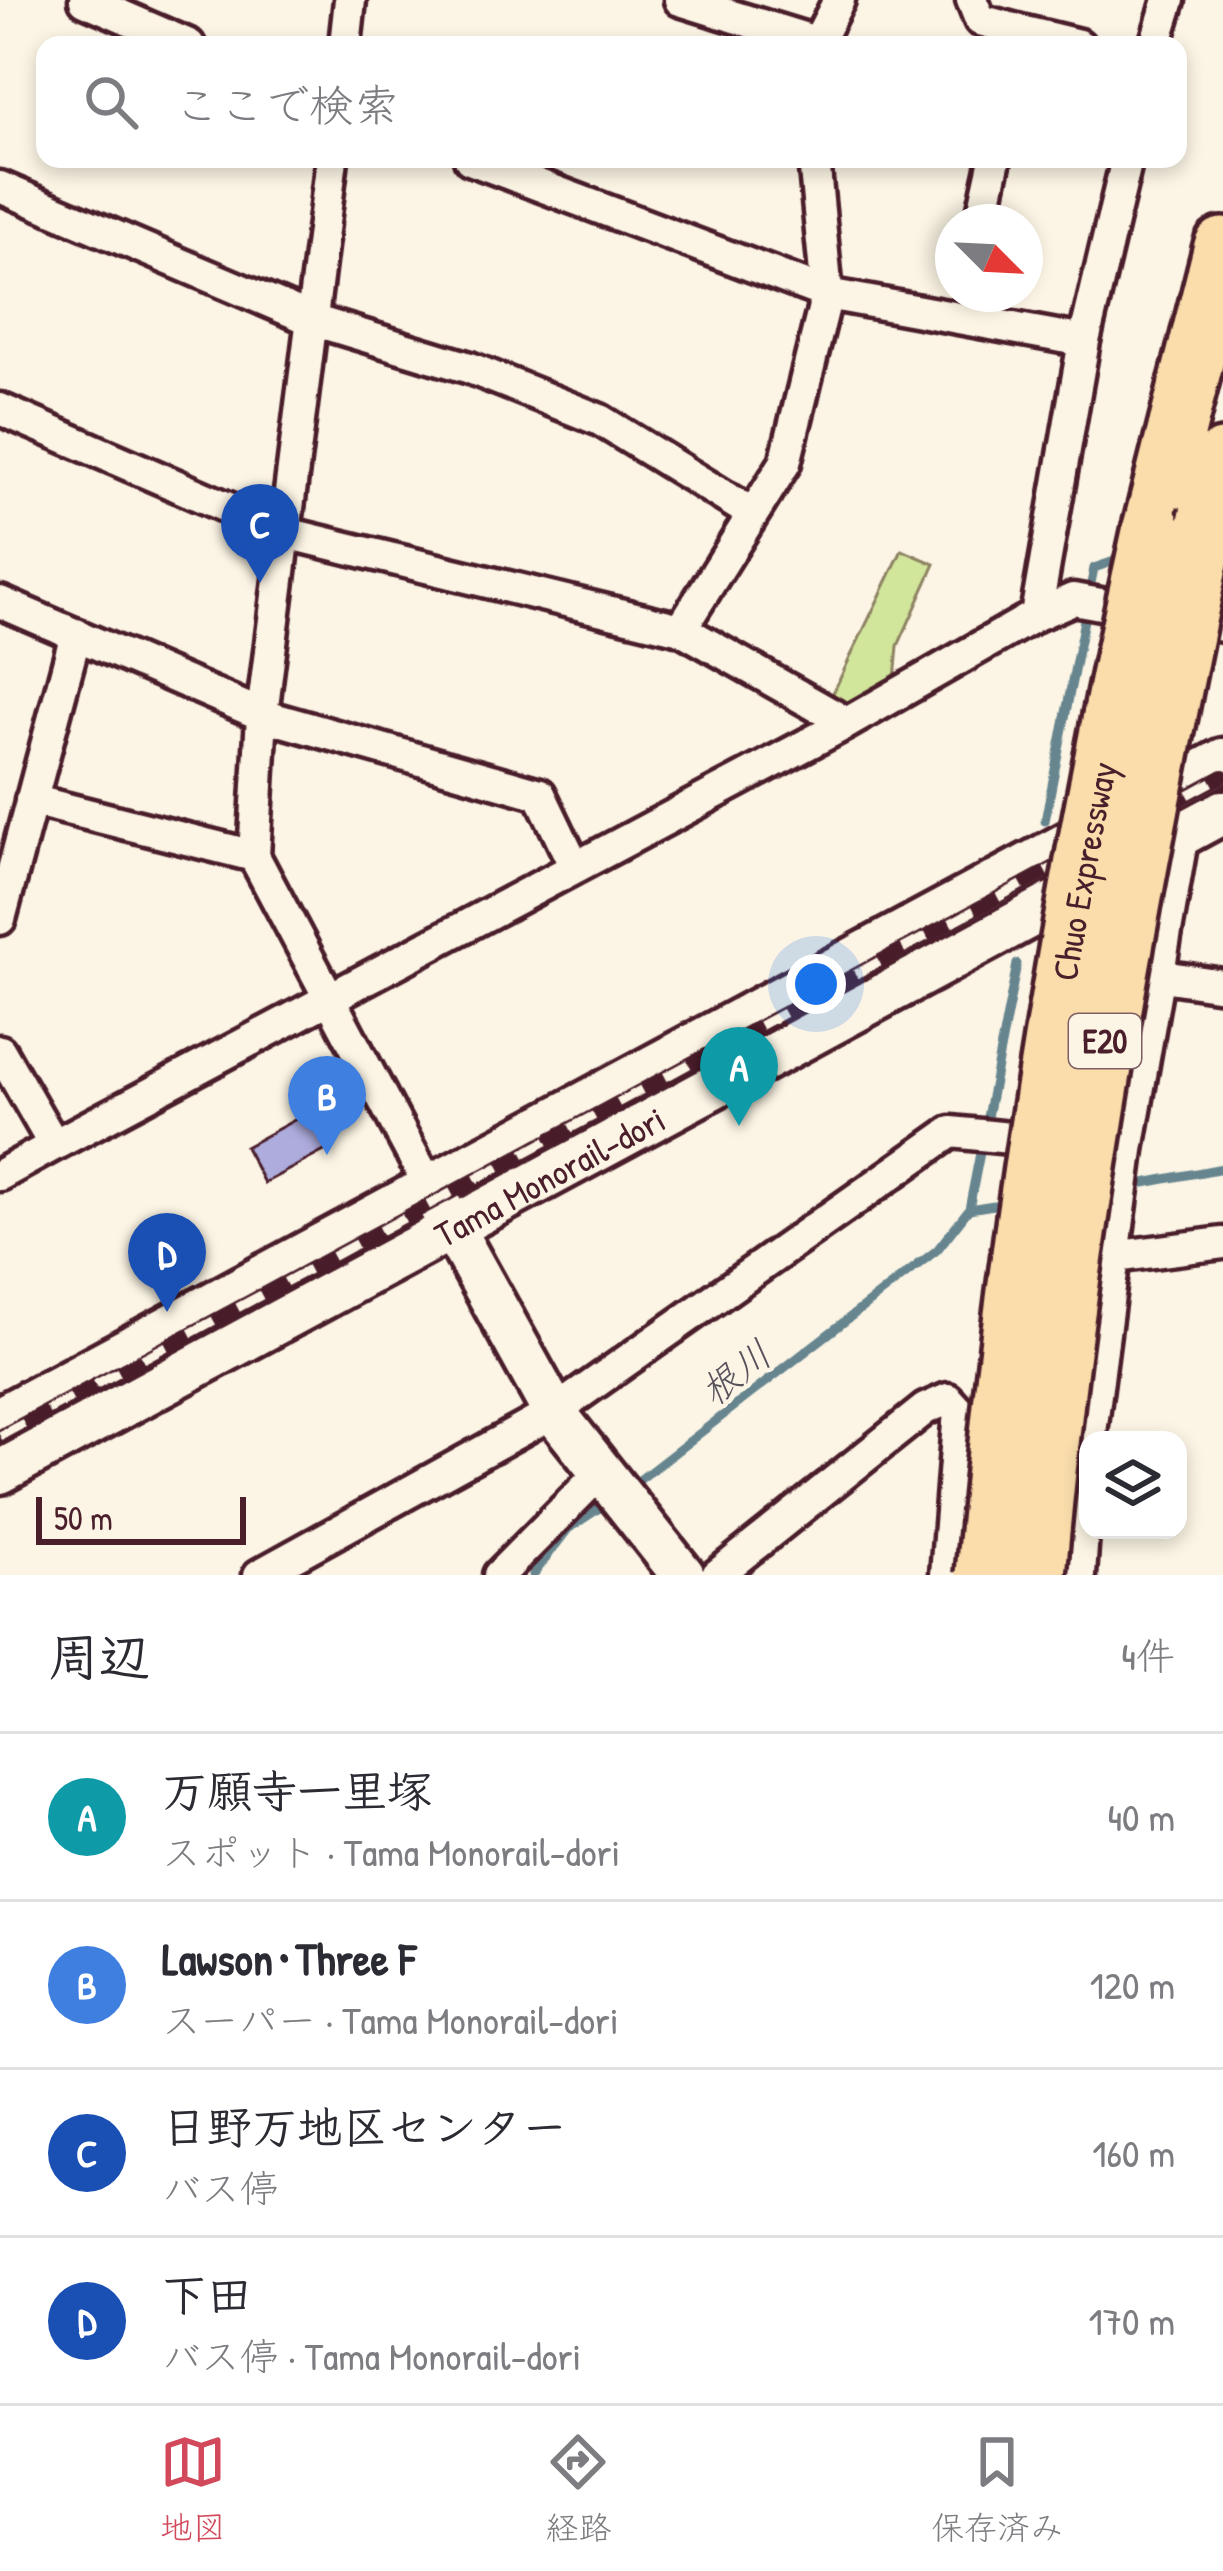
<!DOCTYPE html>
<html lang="ja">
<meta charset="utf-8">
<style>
:root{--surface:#fff;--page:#f7f7f7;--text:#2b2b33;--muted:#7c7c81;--line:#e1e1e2;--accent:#d1495b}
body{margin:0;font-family:"Patrick Hand","Klee One",sans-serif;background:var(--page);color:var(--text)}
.controls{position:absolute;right:36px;bottom:36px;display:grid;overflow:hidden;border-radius:24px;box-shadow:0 6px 18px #0003}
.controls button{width:108px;height:108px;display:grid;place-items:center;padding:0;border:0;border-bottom:3px solid var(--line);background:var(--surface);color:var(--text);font:60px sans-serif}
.compass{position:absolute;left:935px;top:204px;width:108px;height:108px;border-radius:50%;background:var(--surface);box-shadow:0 6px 18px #0003;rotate:114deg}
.scale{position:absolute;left:36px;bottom:30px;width:210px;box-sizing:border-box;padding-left:12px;border:6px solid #4a1f2b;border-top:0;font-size:33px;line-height:42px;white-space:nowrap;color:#4a1f2b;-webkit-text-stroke:9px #fcf5e5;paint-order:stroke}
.you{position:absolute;left:816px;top:984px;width:42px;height:42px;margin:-30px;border:9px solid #fff;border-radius:50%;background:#1a73e8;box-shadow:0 0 0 18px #1a73e833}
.badge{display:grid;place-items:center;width:78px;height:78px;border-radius:50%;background:var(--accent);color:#fff;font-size:39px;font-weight:700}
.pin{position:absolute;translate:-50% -99px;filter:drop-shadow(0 3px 6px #0008)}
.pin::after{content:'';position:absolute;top:63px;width:42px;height:36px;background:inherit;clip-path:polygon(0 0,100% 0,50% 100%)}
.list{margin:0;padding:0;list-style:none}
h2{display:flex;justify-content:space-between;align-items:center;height:156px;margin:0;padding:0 48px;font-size:51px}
h2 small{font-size:39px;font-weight:400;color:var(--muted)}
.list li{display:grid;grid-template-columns:78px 1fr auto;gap:36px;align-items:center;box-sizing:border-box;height:168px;padding:0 48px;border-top:3px solid var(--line)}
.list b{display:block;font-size:45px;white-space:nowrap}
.list p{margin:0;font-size:39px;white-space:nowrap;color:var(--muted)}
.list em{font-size:39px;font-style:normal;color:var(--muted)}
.icon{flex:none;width:66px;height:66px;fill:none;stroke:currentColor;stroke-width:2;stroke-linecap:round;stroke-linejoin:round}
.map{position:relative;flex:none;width:1223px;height:1575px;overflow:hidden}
.search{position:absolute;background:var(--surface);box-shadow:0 6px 18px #0003;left:36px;right:36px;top:36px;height:132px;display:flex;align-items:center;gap:30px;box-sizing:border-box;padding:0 42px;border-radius:24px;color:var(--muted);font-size:45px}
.sheet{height:828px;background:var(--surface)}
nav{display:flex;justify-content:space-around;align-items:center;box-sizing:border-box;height:168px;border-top:3px solid var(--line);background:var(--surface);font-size:33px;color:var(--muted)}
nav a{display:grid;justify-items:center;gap:6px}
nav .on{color:var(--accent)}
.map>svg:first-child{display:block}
</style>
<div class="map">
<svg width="1223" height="1575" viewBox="0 0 1223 1575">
<rect width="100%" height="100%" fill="#fcf5e5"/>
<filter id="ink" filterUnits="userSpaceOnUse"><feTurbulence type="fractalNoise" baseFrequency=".00833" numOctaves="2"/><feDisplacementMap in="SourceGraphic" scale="24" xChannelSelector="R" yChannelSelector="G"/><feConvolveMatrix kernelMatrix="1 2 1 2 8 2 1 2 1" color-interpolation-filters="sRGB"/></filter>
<g filter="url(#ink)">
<path fill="#d1e69b" stroke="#8e8263" stroke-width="3" d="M 902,550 L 935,564 L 898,646 L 895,680 L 851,704 L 832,695 Z"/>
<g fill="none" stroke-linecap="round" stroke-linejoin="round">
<path stroke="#66858f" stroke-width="9" d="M 1045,821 L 1094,568 L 1126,557
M 1144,1183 L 1223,1168
M 969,1209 L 994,1205
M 629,1488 L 937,1250 L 969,1209 L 1017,964
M 533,1575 L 568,1529 L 610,1501"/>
</g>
<path fill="#adacdd" stroke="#4a1f2b" stroke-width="3" d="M 309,1112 L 330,1148 L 264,1183 L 245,1147 Z"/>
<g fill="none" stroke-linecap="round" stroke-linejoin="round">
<defs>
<path id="minor" d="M 85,0 L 189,45
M 680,0 L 816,42
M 972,0 L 980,20 L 1025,32
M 345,45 L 350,0
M 816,45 L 839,0
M 1022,45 L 1025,32 L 1079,45
M 1155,45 L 1169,0
M 332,159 L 262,715 L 254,856 L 428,1184
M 470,159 L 827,294 L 1084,341
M 0,187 L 312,320 L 470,368 L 600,420 L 753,514
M 981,222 L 995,159
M 0,409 L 286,533 L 681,629 L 847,723
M 0,602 L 262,715 L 540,794 L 574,865
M 1036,615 L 1084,341 L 1127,159
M 681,629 L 785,463 L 827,294 L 814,159
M 31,800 L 254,856
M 0,919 L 76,634
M 1162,976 L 1223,985
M 0,1051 L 54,1145 L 847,723 L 1036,615 L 1073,599 L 1223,626
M 0,1175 L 54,1145
M 1114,1257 L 1223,1243
M 1090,1440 L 1128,1150 L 1183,834
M 259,1575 L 554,1412 L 951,1132 L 1128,1150
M 499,1575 L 599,1474
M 717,1575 L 925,1409 L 948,1399 L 959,1411 L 946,1575
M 1080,1575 L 1088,1463"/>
<g id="secondary">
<path d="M 440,1206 L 554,1412 L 683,1575"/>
<path d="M 0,1418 L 1223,760"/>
<path id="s1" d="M 0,1472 L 1223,812"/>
</g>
<path id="motorway" d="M 1209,513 L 1223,459
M 1152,528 L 1223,247"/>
</defs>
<use href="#minor" stroke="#4a1f2b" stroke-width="39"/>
<use href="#secondary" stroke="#4a1f2b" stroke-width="51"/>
<use href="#motorway" stroke="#4a1f2b" stroke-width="66"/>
<use href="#minor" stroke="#fcf5e5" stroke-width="30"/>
<use href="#secondary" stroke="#fcf5e5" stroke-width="42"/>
<use href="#motorway" stroke="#faddab" stroke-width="57"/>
<defs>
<path id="rail" d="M 0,1436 L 1223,776"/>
</defs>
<use href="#rail" stroke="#4a1f2b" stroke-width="14"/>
<use href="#rail" stroke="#fcf5e5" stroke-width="9" stroke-dasharray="27" stroke-linecap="butt"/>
<defs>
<g id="motorway-bridge">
<path id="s2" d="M 985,1575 C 1016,1222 1075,874 1152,528"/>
<path d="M 1037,1575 C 1068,1216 1136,865 1209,513"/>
</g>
</defs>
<use href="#motorway-bridge" stroke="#4a1f2b" stroke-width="66" stroke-linecap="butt"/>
<use href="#motorway-bridge" stroke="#faddab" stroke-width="57"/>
</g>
</g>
<g text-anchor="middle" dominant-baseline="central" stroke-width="9" stroke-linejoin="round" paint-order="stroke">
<rect fill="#fcf5e5" stroke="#7f5f63" stroke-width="3" x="1069" y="1014" width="72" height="54" rx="9"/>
<g font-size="33" font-weight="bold" fill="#4a1f2b">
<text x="1105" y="1041">E20</text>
</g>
<g font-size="36" fill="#4a1f2b" stroke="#fcf5e5">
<text stroke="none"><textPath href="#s2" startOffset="711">Chuo Expressway</textPath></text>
<text stroke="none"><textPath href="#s1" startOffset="624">Tama Monorail-dori</textPath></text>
</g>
<g font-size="39" font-style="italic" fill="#58525d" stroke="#fcf5e5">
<text transform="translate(735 1372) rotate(-38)">根川</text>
</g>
</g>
</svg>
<div class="controls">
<button><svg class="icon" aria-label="layers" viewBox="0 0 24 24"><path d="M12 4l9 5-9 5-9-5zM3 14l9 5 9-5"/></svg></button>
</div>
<svg class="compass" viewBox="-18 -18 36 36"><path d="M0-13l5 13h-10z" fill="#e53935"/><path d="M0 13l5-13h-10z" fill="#7c7c81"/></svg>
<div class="scale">50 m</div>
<div class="you"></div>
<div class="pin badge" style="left:739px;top:1126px;background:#0f9aa8">A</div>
<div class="pin badge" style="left:327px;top:1155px;background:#3f7fe0">B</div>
<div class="pin badge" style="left:260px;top:583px;background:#1a4fb4">C</div>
<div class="pin badge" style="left:167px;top:1312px;background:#1a4fb4">D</div>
<div class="search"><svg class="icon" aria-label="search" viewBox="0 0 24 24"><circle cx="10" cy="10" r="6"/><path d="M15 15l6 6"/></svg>ここで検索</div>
</div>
<section class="sheet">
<h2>周辺<small>4件</small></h2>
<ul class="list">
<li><span class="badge" style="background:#0f9aa8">A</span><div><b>万願寺一里塚</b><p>スポット · Tama Monorail-dori</p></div><em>40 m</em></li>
<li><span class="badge" style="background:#3f7fe0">B</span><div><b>Lawson･Three F</b><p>スーパー · Tama Monorail-dori</p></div><em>120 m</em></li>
<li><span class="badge" style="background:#1a4fb4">C</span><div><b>日野万地区センター</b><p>バス停</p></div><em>160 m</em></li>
<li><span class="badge" style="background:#1a4fb4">D</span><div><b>下田</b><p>バス停 · Tama Monorail-dori</p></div><em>170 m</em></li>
</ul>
</section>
<nav>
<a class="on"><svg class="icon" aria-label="map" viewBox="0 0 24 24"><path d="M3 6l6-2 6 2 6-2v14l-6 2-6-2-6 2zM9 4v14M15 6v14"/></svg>地図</a>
<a><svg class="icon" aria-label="directions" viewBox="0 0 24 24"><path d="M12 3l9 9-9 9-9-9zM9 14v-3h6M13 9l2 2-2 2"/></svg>経路</a>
<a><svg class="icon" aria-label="saved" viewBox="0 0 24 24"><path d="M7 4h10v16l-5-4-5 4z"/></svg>保存済み</a>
</nav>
